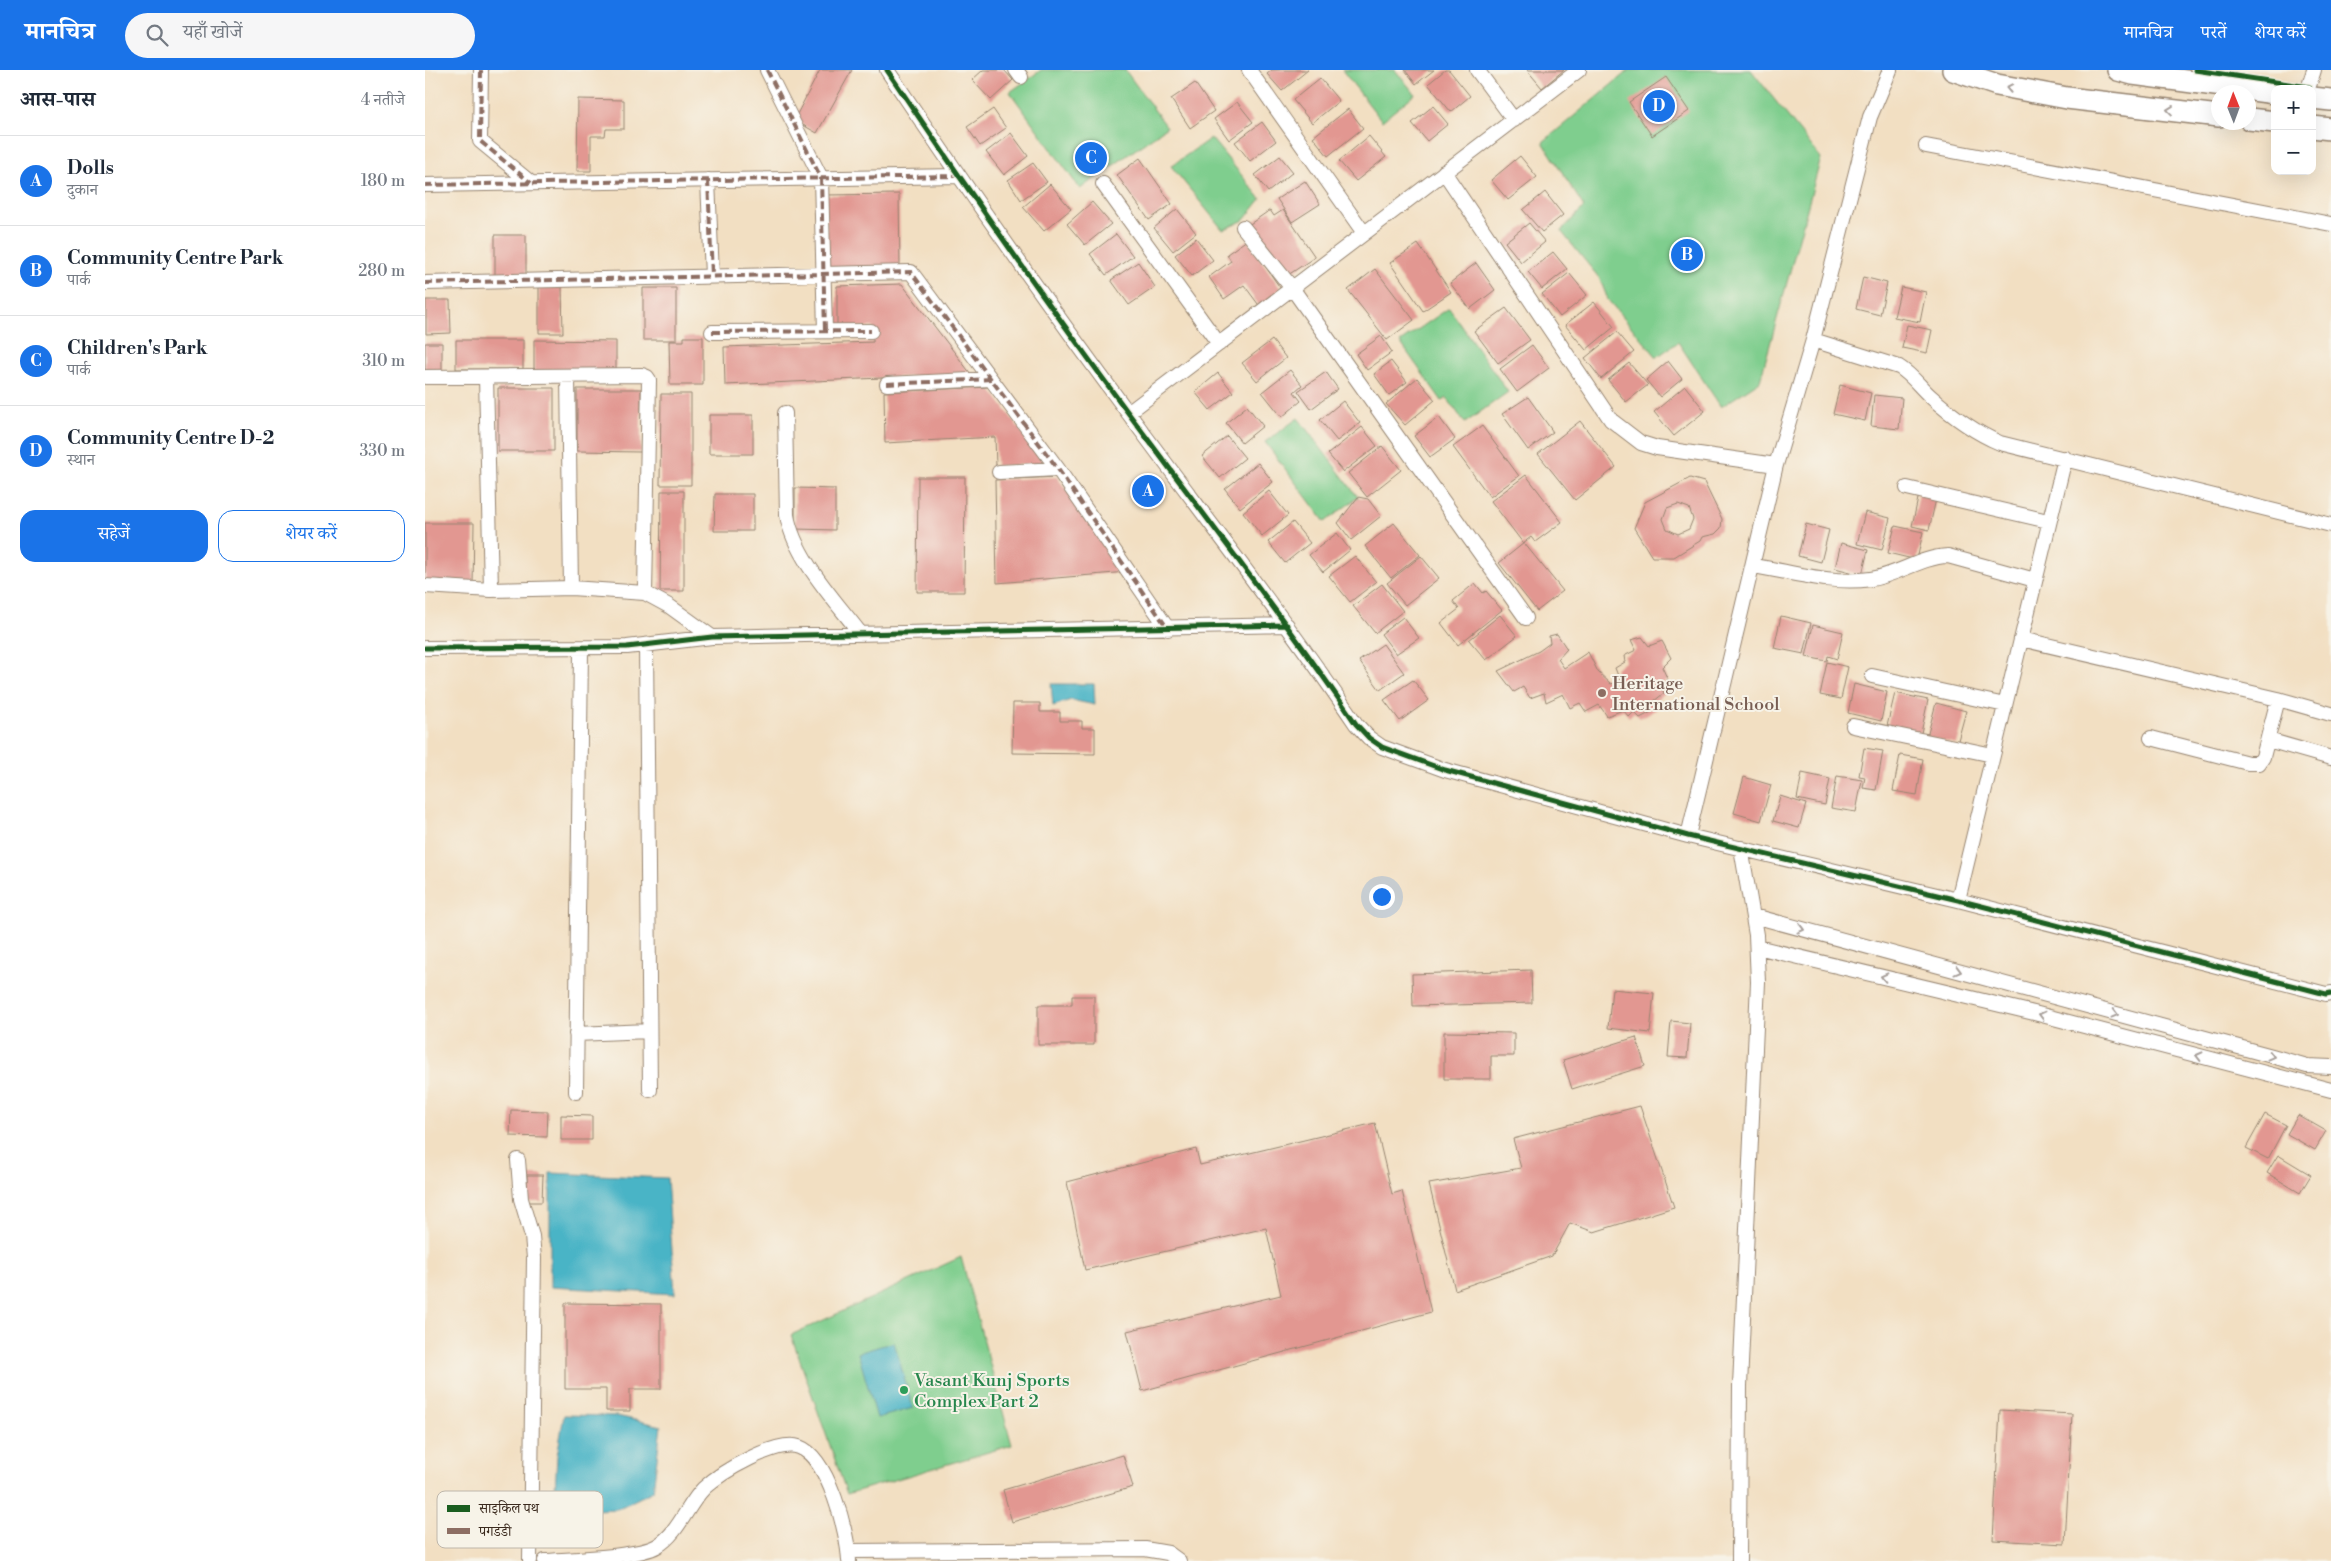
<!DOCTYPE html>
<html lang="hi">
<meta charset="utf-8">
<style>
:root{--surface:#fff;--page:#f6f6f7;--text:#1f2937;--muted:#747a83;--line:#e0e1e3;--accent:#1a73e8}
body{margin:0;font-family:"Libre Bodoni","Noto Serif Devanagari",serif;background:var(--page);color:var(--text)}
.controls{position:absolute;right:15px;top:15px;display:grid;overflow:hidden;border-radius:10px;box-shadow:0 5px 20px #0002}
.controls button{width:45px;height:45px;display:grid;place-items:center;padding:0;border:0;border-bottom:1px solid var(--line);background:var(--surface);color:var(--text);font:25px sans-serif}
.compass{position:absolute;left:1786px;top:15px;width:45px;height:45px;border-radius:50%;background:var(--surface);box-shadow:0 5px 20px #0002;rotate:359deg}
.you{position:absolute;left:956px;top:826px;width:18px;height:18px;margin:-12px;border:4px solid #fff;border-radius:50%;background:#1a73e8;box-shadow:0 0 0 8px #1a73e833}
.badge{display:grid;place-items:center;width:32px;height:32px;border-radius:50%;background:var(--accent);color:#fff;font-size:16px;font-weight:700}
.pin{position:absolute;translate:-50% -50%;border:2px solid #fff;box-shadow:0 1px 5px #0006}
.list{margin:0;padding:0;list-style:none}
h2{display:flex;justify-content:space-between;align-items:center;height:65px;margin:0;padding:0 20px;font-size:21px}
h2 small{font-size:16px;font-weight:400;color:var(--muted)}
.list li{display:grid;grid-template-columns:32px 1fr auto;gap:15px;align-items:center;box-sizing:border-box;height:90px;padding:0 20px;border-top:1px solid var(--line)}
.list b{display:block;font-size:19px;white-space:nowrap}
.list p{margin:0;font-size:16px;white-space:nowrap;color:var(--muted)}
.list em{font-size:16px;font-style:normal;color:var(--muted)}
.actions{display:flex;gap:10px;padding:15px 20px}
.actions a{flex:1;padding:11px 0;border:1px solid var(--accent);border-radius:15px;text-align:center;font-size:18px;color:var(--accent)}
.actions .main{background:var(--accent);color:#fff}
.icon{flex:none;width:28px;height:28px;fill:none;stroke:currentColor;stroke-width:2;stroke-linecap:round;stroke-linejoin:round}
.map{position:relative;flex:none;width:1906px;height:1491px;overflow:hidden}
header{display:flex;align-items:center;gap:30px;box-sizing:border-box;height:70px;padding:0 25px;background:var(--accent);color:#fff}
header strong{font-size:24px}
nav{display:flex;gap:28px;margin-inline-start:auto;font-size:18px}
.search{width:350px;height:45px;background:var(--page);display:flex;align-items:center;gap:12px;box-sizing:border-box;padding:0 18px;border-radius:28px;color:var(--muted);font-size:19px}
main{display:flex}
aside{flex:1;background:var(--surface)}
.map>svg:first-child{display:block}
</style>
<header>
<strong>मानचित्र</strong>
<div class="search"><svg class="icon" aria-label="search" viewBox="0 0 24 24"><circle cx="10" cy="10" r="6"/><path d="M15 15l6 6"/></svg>यहाँ खोजें</div>
<nav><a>मानचित्र</a><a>परतें</a><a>शेयर करें</a></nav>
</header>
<main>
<aside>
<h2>आस-पास<small>4 नतीजे</small></h2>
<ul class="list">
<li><span class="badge">A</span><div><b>Dolls</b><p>दुकान</p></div><em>180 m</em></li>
<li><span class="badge">B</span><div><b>Community Centre Park</b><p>पार्क</p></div><em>280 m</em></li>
<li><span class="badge">C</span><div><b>Children's Park</b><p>पार्क</p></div><em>310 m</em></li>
<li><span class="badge">D</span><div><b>Community Centre D-2</b><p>स्थान</p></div><em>330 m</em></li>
</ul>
<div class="actions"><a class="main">सहेजें</a><a>शेयर करें</a></div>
</aside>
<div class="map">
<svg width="1906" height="1491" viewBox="0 0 1906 1491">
<rect width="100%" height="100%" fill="#f7f3e8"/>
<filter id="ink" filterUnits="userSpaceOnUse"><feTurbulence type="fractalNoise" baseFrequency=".02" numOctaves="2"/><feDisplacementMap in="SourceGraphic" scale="10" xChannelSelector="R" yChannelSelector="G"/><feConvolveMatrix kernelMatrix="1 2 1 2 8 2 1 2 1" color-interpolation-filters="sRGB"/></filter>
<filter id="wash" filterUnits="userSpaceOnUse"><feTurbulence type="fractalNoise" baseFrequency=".0096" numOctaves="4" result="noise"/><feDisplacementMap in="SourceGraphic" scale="20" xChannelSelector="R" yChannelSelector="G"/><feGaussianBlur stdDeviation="1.12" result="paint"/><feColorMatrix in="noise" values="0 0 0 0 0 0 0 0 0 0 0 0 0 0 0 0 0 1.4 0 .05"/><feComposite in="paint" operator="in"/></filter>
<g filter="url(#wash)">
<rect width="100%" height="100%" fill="#f2dfc2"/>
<path fill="#7fce8e" stroke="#5d7c56" d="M 616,0 L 700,0 L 742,57 L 655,119 L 585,22 Z
M 917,0 L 970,0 L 990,24 L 957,51 Z
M 1204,0 L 1326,0 L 1396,88 L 1335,311 L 1296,337 L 1253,272 L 1232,287 L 1183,230 L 1175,209 L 1136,161 L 1159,137 L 1118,72 Z
M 786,68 L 836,129 L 819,150 L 798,160 L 746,96 Z
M 1024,238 L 1083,322 L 1040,353 L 1022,328 L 1017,331 L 975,272 Z
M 873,348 L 933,427 L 900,452 L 840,372 Z
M 536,1187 L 587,1375 L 422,1424 L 366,1265 Z"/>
<path fill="#49b4c6" stroke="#426f72" d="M 626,614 L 669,614 L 670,635 L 646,630 L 628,636 Z
M 125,1103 L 242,1108 L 250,1224 L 125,1217 Z
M 469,1272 L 488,1338 L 452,1348 L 433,1283 Z
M 139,1345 L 192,1346 L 236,1356 L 228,1421 L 192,1439 L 145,1441 L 129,1437 L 132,1386 Z"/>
<g id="blocks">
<path fill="#e29791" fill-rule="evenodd" d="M 395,0 L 427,0 L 392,63 L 369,50 Z
M 558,0 L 579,0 L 588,10 L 566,30 L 547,10 Z
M 847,0 L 883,0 L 857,21 L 842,4 Z
M 980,0 L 1009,0 L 991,14 Z
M 1020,0 L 1024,0 L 1045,26 L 1026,42 L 1003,14 Z
M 1102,0 L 1139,0 L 1117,18 Z
M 1241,7 L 1264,41 L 1227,66 L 1204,32 Z
M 895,8 L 914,31 L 887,53 L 868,30 Z
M 770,13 L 789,41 L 765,58 L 746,29 Z
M 153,29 L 199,30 L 199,59 L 181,59 L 180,66 L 166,66 L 166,101 L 152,101 Z
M 812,32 L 828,52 L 804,70 L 789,49 Z
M 1008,36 L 1023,54 L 1002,71 L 987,53 Z
M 568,39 L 581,58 L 555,76 L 542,57 Z
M 923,39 L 938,58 L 903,86 L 888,67 Z
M 837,52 L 851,71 L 825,91 L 810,72 Z
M 586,63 L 603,86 L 579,105 L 561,82 Z
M 944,66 L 961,87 L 931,111 L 914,91 Z
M 855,86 L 868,102 L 843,122 L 830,105 Z
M 1095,86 L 1112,107 L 1083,130 L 1066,110 Z
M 715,88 L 747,134 L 724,150 L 692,105 Z
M 608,93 L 622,112 L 596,130 L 583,110 Z
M 880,111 L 895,134 L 867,152 L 852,129 Z
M 625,114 L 646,139 L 619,161 L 598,137 Z
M 1120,122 L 1138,145 L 1117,162 L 1098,140 Z
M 474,124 L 475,197 L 402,198 L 401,125 Z
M 667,132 L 686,154 L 660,175 L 642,154 Z
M 752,139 L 771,163 L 748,181 L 729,158 Z
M 845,140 L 849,146 L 858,140 L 890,187 L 863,205 L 822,156 Z
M 1104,153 L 1120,172 L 1096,192 L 1080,172 Z
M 691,164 L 708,186 L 681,205 L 665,184 Z
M 70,165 L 101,165 L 101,208 L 70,208 Z
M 771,168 L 788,190 L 767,206 L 750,185 Z
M 822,170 L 858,222 L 836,238 L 819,215 L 799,229 L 784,207 L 806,191 L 802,184 Z
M 993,174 L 1026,222 L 998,241 L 965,193 Z
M 1128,182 L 1142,199 L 1117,219 L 1103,202 Z
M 713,192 L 730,217 L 704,235 L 686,210 Z
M 1051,193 L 1070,220 L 1045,239 L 1025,213 Z
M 950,199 L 989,250 L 962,270 L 923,220 Z
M 1144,203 L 1162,225 L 1135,247 L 1117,224 Z
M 1438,207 L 1462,213 L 1455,245 L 1431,239 Z
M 477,214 L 546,304 L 300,315 L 299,277 L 448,272 L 448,257 L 412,257 L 412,216 Z
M 114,217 L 137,217 L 138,263 L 114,263 Z
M 1476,217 L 1501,222 L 1495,252 L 1469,247 Z
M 218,218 L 251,218 L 251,270 L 218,270 Z
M 1,230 L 25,230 L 26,263 L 1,264 Z
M 1169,232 L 1189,257 L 1161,280 L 1140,255 Z
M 1081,238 L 1105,270 L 1073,293 L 1049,261 Z
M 1482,255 L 1507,260 L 1502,283 L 1477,278 Z
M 1192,262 L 1209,282 L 1176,309 L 1160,288 Z
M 956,266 L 967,282 L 942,300 L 931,284 Z
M 259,267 L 278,267 L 278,315 L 245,315 L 244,271 L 259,271 Z
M 31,270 L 98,270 L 98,299 L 31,299 Z
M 109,270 L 191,271 L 191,303 L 109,303 Z
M 847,270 L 861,288 L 832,311 L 817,293 Z
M 0,273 L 17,273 L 17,303 L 0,303 Z
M 1107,275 L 1124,298 L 1092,322 L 1075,299 Z
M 966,291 L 982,312 L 964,325 L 949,304 Z
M 1243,291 L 1257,309 L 1235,327 L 1221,310 Z
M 1204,293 L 1223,315 L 1201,332 L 1183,310 Z
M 865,300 L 877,315 L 869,322 L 876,331 L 857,347 L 837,322 Z
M 901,302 L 913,319 L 886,339 L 873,321 Z
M 793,303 L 808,322 L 785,340 L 770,322 Z
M 992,308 L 1010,330 L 980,355 L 961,334 Z
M 1415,315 L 1446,323 L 1440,351 L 1408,344 Z
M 1260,316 L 1280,341 L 1249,366 L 1229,342 Z
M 564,317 L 620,394 L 571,396 L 570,367 L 460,373 L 459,322 Z
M 73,318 L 129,318 L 129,381 L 73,381 Z
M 152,319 L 216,319 L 216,382 L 152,381 Z
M 236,324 L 266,324 L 266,415 L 235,415 Z
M 1449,325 L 1477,328 L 1474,359 L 1446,356 Z
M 1103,327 L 1128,362 L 1103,380 L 1077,344 Z
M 918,331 L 935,353 L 912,371 L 895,350 Z
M 822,336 L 838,356 L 817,373 L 801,353 Z
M 284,345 L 328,345 L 328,384 L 284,384 Z
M 1014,347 L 1030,369 L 1005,387 L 989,366 Z
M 1155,351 L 1191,397 L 1150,430 L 1113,384 Z
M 1057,356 L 1094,406 L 1065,427 L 1028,377 Z
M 937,357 L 952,376 L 918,402 L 903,384 Z
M 802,366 L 820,388 L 795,408 L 777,386 Z
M 957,376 L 976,400 L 942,427 L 923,403 Z
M 833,393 L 848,412 L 815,438 L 800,419 Z
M 1101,405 L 1137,452 L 1110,472 L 1106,467 L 1098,473 L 1066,431 Z
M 493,407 L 540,407 L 539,522 L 492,522 Z
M 632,407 L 702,502 L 572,513 L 570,410 Z
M 1265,408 L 1279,412 L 1297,449 L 1296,458 L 1290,464 L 1277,467 L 1275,471 L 1249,487 L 1227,487 L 1209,458 L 1220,432 ZM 1253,434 L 1264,438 L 1268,449 L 1264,459 L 1253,464 L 1242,459 L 1238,449 L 1242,438 Z
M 370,418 L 410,419 L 410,460 L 370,459 Z
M 236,421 L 259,421 L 259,521 L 235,521 Z
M 844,421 L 863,445 L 837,466 L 818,442 Z
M 290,424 L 328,424 L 328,461 L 289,461 Z
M 1494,424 L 1511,429 L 1504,460 L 1487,456 Z
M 933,427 L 943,429 L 956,446 L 926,470 L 913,453 Z
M 1440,442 L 1465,448 L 1457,480 L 1432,474 Z
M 868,452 L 885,473 L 860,493 L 843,472 Z
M 0,453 L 49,453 L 48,516 L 0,516 Z
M 969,453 L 995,485 L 966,508 L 940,476 Z
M 1381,454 L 1404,460 L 1396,492 L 1373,486 Z
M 1470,456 L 1498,462 L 1492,490 L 1463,483 Z
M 912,463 L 925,480 L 898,502 L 884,485 Z
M 1099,473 L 1138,521 L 1112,541 L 1074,493 Z
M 1416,473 L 1443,480 L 1437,505 L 1410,498 Z
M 930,486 L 951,512 L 925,532 L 904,506 Z
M 996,486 L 1014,508 L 980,535 L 962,513 Z
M 1050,513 L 1058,523 L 1061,521 L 1077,540 L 1033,575 L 1016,553 L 1034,539 L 1028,531 Z
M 957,514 L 978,541 L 950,563 L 928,536 Z
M 1075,545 L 1092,566 L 1061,590 L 1044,570 Z
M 1356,546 L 1386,553 L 1379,584 L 1349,578 Z
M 978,547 L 994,568 L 971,584 L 956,564 Z
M 1388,555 L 1418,562 L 1412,589 L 1403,586 L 1402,591 L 1381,587 Z
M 1132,564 L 1142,579 L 1133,589 L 1139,598 L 1163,582 L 1173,602 L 1186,614 L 1195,611 L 1190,598 L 1200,592 L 1199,586 L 1211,580 L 1206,570 L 1217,567 L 1224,576 L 1237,571 L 1246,588 L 1237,597 L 1243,610 L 1235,615 L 1239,623 L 1228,632 L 1232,639 L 1215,648 L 1209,642 L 1204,647 L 1198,640 L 1182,646 L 1174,635 L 1161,642 L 1155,633 L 1145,638 L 1138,624 L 1121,632 L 1119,623 L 1105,628 L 1098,617 L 1089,622 L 1073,601 L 1114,581 L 1125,573 L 1124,566 Z
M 958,574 L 979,603 L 955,620 L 934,591 Z
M 1402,592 L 1423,597 L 1416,629 L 1395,625 Z
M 988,610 L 1004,630 L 975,651 L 959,630 Z
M 1429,614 L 1462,622 L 1456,651 L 1423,643 Z
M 1470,623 L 1503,630 L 1496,663 L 1462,656 Z
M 588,633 L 615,633 L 615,642 L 635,642 L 635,651 L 657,651 L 657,658 L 670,658 L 670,684 L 587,683 Z
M 1511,633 L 1541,641 L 1532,674 L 1502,667 Z
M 1439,678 L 1458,681 L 1451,720 L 1438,718 L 1440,707 L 1434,706 Z
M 1475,685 L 1498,689 L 1492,725 L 1468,721 Z
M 1377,703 L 1405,709 L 1400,735 L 1372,729 Z
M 1412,706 L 1437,710 L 1431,742 L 1406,738 Z
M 1319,707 L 1346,715 L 1336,751 L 1309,743 Z
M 1355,726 L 1381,734 L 1374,758 L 1348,751 Z
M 1106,900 L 1107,933 L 988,936 L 987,904 Z
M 1187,919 L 1229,923 L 1225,963 L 1183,958 Z
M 647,926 L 669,926 L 669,975 L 613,975 L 613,935 L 647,935 Z
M 1246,951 L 1265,953 L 1262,988 L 1243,987 Z
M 1019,962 L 1089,963 L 1089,986 L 1066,986 L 1066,1009 L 1019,1009 Z
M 1211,967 L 1220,996 L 1147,1019 L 1138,990 Z
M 1215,1036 L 1249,1137 L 1169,1162 L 1145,1153 L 1127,1186 L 1030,1220 L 1004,1114 L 1096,1098 L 1088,1069 Z
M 86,1040 L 123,1041 L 122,1067 L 85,1066 Z
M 1840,1044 L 1861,1055 L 1843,1089 L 1821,1078 Z
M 136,1045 L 167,1046 L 167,1070 L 136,1070 Z
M 1873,1045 L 1901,1061 L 1890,1080 L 1862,1064 Z
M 950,1053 L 967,1124 L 977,1121 L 1006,1242 L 717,1321 L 702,1261 L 856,1225 L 841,1158 L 660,1200 L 642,1112 L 771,1079 L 775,1095 Z
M 1853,1085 L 1886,1105 L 1875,1123 L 1842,1103 Z
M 102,1105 L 118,1105 L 117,1132 L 102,1132 Z
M 140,1233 L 236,1234 L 236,1319 L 205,1319 L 205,1341 L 181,1341 L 181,1319 L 140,1319 Z
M 1575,1340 L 1647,1344 L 1640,1474 L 1568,1470 Z
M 698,1385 L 708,1417 L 587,1452 L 578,1420 Z"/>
</g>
</g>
<g filter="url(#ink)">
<use href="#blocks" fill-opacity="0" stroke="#968470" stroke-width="1"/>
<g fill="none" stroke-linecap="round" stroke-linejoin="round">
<defs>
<path id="minor" d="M 56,0 L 55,71 L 106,113
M 342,0 L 396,108 L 400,261
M 462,0 C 540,116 621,232 704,344 C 780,447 859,548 931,654 L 944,668 L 957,677 L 1020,700 L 1263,766 L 1533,830 L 1901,924 L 1906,923
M 591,0 L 596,7
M 824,0 L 939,163
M 1052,0 L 1089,50
M 1883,19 L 1889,0
M 1501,76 L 1906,154
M 1019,102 L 1186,350 L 1216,373 L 1232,378 L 1351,395
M 283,110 L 287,206
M 678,114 L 794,274
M 0,115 L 533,106
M 818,157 L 867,218 L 1101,548
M 0,213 L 486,202 L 633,399 L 743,559
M 287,262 L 446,261
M 1388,270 L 1474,297 C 1487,305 1494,316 1505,326 C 1526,345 1549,362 1575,373 L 1906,455
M 0,307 L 217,305 L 222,307 L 224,310 L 220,523
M 61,307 L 66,520
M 143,307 L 146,518
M 462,314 L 566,309
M 360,343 L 362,445 C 369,487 409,529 435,563
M 703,343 L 1154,0
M 574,402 L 633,399
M 1482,418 L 1623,451
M 1329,496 C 1367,502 1407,515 1446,509 C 1473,505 1496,487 1523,486 L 1610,510
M 0,516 L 66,520 L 146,518 L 220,523 L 244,536 L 287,567
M 1596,569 L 1853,629 L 1906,644
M 221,575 L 225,1020
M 0,578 L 202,577 L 287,567 L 862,555
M 1447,606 L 1580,635
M 1428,656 L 1568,685
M 1726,668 L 1823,693 L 1834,693 L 1838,687 L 1853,629
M 1843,670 L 1906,688
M 1263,766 L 1351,395 L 1388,270 L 1445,47 L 1465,0
M 1533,830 L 1640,388
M 1329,846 L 1847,986 L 1882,996 L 1906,997
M 1332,877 L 1609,943 L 1906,1020
M 151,964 L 224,961
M 151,1022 L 156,579
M 93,1090 L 96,1129 L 107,1166 L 109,1188 L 105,1491
M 424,1481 L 720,1479 L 743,1483 L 754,1491
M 120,1491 C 145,1489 213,1487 232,1476 C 254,1463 262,1435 279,1418 C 296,1402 352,1369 374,1377 C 403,1387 423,1463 424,1491
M 1314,1491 L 1315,1316 L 1333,912 L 1331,865 L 1316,778"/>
<path id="primary" d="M 1528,0 L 1572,15 L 1642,28 L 1794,46
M 1693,0 L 1708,4 L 1850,23
M 1887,28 L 1906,30
M 1824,49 L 1850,52
M 1887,57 L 1906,59"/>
</defs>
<use href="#minor" stroke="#968470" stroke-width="16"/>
<use href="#primary" stroke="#968470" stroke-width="24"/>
<use href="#minor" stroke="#fff" stroke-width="14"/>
<use href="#primary" stroke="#fff" stroke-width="21"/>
<path stroke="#8d6e63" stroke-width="4" stroke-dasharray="8 4" stroke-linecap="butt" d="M 56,0 L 55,71 L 106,113
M 342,0 L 396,108 L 400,261
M 283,110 L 287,206
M 0,115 L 533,106
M 0,213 L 486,202 L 633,399 L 743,559
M 287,262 L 446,261
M 462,314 L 566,309"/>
<defs>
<path id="cycleway" d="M 462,0 C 540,116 621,232 704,344 C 780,447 859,548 931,654 L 944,668 L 957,677 L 1020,700 L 1263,766 L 1533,830 L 1901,924 L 1906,923
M 1770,0 L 1884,17
M 0,578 L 202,577 L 287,567 L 862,555"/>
</defs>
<use href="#cycleway" stroke="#f7f3e8" stroke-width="8"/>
<use href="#cycleway" stroke="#1b5e20" stroke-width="5"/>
</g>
<defs><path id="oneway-chevron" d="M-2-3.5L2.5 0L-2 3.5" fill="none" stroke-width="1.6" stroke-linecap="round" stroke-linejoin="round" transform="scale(1.25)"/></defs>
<g stroke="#a79f9a">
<use href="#oneway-chevron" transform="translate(1584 18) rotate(-169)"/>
<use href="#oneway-chevron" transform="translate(1745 40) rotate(-173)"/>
<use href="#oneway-chevron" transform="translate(1376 859) rotate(15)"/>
<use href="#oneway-chevron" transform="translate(1533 901) rotate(15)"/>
<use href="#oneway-chevron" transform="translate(1459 907) rotate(-167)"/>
<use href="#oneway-chevron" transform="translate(1690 944) rotate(15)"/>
<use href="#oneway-chevron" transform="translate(1617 945) rotate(-166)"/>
<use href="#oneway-chevron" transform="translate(1774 986) rotate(-166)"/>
<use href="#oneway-chevron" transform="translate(1846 986) rotate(15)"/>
</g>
</g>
<circle fill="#8d6e63" stroke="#f7f3e8" stroke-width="2" cx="1177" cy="623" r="5"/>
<circle fill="#2e9e5b" stroke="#f7f3e8" stroke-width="2" cx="479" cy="1320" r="5"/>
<g text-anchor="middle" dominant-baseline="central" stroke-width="4" stroke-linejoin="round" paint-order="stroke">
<g font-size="18" fill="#785e54" stroke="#f7f3e8" text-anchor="start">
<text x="1187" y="613">Heritage<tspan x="1187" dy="21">International School</tspan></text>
</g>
<g font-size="18" fill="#27864d" stroke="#f7f3e8" text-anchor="start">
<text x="489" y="1310">Vasant Kunj Sports<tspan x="489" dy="21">Complex Part 2</tspan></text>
</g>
</g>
<rect x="12" y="1421" width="166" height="57" rx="8" fill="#f7f3e8" stroke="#bfb7ab" stroke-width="1"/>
<rect x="22" y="1435" width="23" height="7" fill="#1b5e20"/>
<rect x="22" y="1458" width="23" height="6" fill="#8d6e63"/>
<g font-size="14" fill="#3b2a1e">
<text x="54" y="1443">साइकिल पथ</text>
<text x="54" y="1466">पगडंडी</text>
</g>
</svg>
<div class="controls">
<button>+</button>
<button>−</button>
</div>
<svg class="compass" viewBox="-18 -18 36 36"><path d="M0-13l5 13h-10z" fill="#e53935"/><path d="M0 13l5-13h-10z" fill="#747a83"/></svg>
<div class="you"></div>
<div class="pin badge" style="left:723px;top:421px">A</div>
<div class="pin badge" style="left:1262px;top:185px">B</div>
<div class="pin badge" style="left:666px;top:88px">C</div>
<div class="pin badge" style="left:1234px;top:36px">D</div>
</div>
</main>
